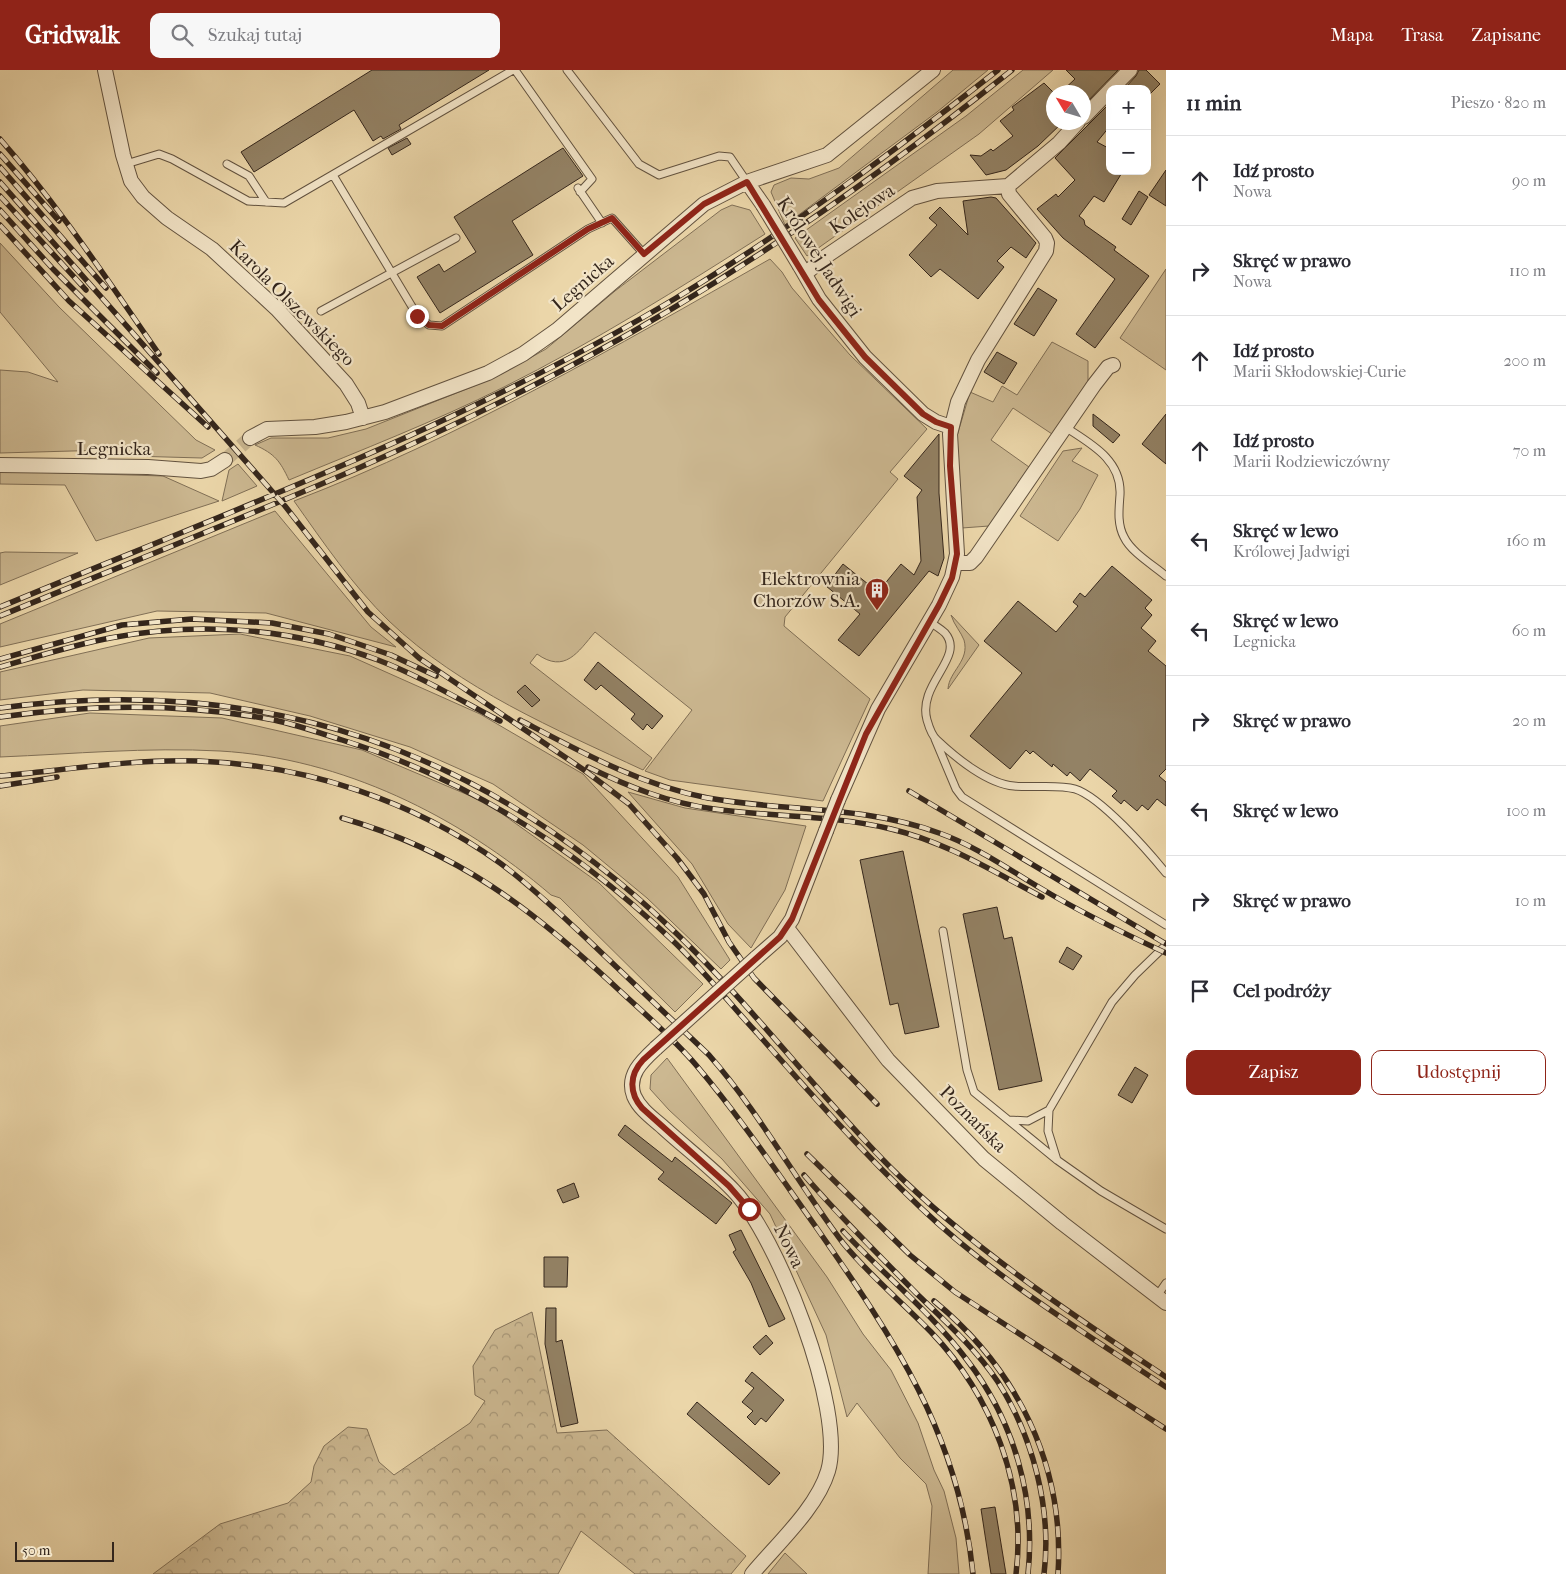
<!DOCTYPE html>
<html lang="pl">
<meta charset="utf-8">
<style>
:root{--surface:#fff;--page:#f7f7f7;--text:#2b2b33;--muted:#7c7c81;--line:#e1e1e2;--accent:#8f2418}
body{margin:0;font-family:"IM FELL French Canon",serif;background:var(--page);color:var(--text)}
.controls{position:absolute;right:15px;top:15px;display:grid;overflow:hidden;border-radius:10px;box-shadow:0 5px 20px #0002}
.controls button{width:45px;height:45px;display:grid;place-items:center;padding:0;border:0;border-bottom:1px solid var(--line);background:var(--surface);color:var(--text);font:25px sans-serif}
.compass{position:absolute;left:1046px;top:15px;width:45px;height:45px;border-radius:50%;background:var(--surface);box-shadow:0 5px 20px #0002;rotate:308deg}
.scale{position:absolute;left:15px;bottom:12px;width:99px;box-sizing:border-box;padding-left:5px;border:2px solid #34261c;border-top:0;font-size:14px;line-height:18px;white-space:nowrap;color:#34261c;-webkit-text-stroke:4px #f2e4c7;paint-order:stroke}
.stop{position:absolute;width:15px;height:15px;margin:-11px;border:4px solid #8f2418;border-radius:50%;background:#fff}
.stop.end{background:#8f2418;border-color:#fff;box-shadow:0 1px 5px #0008}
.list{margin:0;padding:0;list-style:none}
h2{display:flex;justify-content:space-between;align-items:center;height:65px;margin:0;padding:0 20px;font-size:21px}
h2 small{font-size:16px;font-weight:400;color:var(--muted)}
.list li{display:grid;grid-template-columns:32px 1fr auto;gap:15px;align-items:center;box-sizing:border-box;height:90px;padding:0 20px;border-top:1px solid var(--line)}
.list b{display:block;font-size:19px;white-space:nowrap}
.list p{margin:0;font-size:16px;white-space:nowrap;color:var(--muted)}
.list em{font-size:16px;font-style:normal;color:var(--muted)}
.actions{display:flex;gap:10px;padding:15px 20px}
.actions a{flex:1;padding:11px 0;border:1px solid var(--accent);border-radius:10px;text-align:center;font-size:18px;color:var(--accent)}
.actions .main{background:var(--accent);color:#fff}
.icon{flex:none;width:28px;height:28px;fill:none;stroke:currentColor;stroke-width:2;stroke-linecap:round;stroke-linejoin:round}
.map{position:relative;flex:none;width:1166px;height:1504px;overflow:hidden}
header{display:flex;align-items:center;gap:30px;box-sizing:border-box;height:70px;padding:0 25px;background:var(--accent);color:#fff}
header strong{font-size:24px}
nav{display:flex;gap:28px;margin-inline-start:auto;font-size:18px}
.search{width:350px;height:45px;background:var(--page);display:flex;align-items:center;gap:12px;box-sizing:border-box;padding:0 18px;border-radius:10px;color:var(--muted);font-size:19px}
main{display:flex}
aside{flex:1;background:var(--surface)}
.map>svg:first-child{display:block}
</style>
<header>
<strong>Gridwalk</strong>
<div class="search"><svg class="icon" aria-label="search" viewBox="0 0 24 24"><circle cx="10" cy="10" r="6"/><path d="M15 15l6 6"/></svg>Szukaj tutaj</div>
<nav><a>Mapa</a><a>Trasa</a><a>Zapisane</a></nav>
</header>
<main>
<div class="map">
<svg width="1166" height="1504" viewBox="0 0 1166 1504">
<defs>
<pattern id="forest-crowns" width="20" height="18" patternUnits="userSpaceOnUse" patternTransform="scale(1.25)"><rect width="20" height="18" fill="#ccb891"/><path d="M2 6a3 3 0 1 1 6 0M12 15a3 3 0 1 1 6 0" fill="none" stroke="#a69576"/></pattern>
</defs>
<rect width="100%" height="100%" fill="#ebd6a9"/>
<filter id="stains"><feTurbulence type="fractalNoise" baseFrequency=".004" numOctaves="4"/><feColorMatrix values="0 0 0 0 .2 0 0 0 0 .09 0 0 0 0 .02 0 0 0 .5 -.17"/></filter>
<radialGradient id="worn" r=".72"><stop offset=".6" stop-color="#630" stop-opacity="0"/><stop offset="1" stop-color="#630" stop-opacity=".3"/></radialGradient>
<path fill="#ccb891" stroke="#806f56" d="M 953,0 L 988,0 L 937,42 L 785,155 L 771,122 L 774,115 L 791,108 L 809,109 L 839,98 Z
M 1023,0 L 1053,0 L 979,64 L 807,186 L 795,168 L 966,46 Z
M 732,135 L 750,140 L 765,164 C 680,218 594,272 504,317 C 434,352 361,380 289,410 C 280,391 275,384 255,375 L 271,368 L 328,368 L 366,359 L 494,308 L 546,279 L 615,221 L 721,140 Z
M 0,173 L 59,237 L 196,370 L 215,380 L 202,388 L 130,386 L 108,380 L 0,383 L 0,300 L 28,302 L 58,312 L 0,242 Z
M 770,189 L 782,202 L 792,218 L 850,285 L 927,359 L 890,402 L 898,409 L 785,547 L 784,556 L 870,629 L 823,731 L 670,710 L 645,701 L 692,640 L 595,562 C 578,582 565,604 537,584 L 530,593 L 652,688 L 643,700 C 555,659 460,619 389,551 C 353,516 323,472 294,431 C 461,367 615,277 770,189 Z
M 1166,199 L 1166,300 L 1120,268 Z
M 1052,272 L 1088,291 L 1088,311 L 1052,364 L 1013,338 L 991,370 L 1029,397 L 989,456 L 962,458 L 957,366 L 970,322 L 993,332 L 1002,316 L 1017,325 Z
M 1082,378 L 1072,391 L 1098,405 L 1080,439 L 1058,471 L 1020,446 L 1063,381 Z
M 238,394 L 257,416 L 222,431 L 229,400 Z
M 0,401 L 163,406 L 219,431 L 96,471 L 65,415 L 0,414 Z
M 275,441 L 371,557 L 396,577 L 266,543 L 157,541 L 0,577 L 0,554 Z
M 5,482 L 78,483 L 0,515 L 0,483 Z
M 951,545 L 979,575 L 948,619 C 949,601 970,591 964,570 C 961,562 954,555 951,545 Z
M 240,564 L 350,586 L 480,644 L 583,704 L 678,807 L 730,890 L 721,899 L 647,828 L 583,775 L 493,714 L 410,677 L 310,646 L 210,623 L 83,620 L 0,630 L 0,602 L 149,568 Z
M 90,643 L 222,648 L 362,680 L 487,733 L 599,813 L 703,914 L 675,942 L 560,828 L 551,825 C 459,746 342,688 220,681 C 147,677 73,684 0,687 L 0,656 Z
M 628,722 L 685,738 L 806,756 L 785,820 L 751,878 L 728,854 L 692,794 Z
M 667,988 L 827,1207 L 863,1264 L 891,1300 L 918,1353 L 934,1400 L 944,1421 L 956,1468 L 959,1504 L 928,1504 L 932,1436 L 926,1414 L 900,1388 L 857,1333 L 847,1347 L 826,1265 L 770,1144 L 722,1089 L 669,1040 L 650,1019 L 651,1005 Z
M 785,1483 L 807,1504 L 768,1504 Z"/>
<path fill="url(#forest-crowns)" stroke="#806f56" d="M 532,1242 L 557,1363 L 607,1360 L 746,1486 L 731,1504 L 635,1504 L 581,1461 L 558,1504 L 153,1504 L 220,1454 L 288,1433 L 311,1412 L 314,1396 L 324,1376 L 348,1357 L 367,1359 L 379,1392 L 394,1405 L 470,1353 L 485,1331 L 475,1325 L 473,1296 L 495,1260 Z"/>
<path fill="#938265" stroke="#34261c" d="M 372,0 L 489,0 L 399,55 L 401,59 L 383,69 L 381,66 L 373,71 L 354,40 L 254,102 L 241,82 Z
M 1066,0 L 1118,0 L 1084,35 L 1084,22 L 1061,22 L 1075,9 Z
M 1139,0 L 1146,0 L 1160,14 L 1147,27 L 1147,19 L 1124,19 L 1136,6 Z
M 1044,13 L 1054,23 L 1054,52 L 1063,52 L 1038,76 L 1006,100 L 986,105 L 970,85 L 981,86 L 991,79 L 993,81 L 1013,66 L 1000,51 L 1014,40 L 1012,37 Z
M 1110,33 L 1110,56 L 1097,72 L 1110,79 L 1110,101 L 1123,101 L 1104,132 L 1094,126 L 1079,146 L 1084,150 L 1085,155 L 1116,177 L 1114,180 L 1149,206 L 1095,278 L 1076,264 L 1115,209 L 1063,168 L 1037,139 L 1056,124 L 1058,127 L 1075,110 L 1055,88 Z
M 407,68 L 411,74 L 392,85 L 388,78 Z
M 563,78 L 583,106 L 512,151 L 533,185 L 440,243 L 417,207 L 439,194 L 444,202 L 476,182 L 454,147 Z
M 1166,100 L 1166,136 L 1149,125 Z
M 1139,121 L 1148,127 L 1131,155 L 1122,149 Z
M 991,127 L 996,128 L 1036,173 L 1026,188 L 1011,177 L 997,191 L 1004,197 L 978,229 L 940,199 L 931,207 L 909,185 L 937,155 L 929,148 L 940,137 L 968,165 L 963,131 Z
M 1038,218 L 1057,230 L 1034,266 L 1014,254 Z
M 997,282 L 1017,293 L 1004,314 L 984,302 Z
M 1093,344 L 1120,365 L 1113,373 L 1093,356 Z
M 1166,344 L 1166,394 L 1142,374 Z
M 939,364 L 939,423 L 944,488 L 938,506 L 929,501 L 859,586 L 838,570 L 860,544 L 826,516 L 843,494 L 878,522 L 901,494 L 914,505 L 921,491 L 917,427 L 922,420 L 904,406 Z
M 1112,496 L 1152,530 L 1145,538 L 1152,545 L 1141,558 L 1156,571 L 1148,581 L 1166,596 L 1166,699 L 1159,706 L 1166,712 L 1166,736 L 1157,729 L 1148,740 L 1142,735 L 1137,741 L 1124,730 L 1121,734 L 1112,726 L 1117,721 L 1090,699 L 1080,711 L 1070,702 L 1067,706 L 1053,694 L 1052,697 L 1033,681 L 1030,684 L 1026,680 L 1010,699 L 970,666 L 1022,603 L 984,571 L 991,563 L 1018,531 L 1056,562 L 1078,536 L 1073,532 L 1080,523 L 1085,527 Z
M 598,592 L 663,646 L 652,659 L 647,654 L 643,660 L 631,649 L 635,644 L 601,615 L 596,620 L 584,610 Z
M 525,615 L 540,630 L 532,637 L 517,622 Z
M 903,781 L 939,957 L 905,964 L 898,933 L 890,935 L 860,790 Z
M 997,837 L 1004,869 L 1012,867 L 1042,1011 L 999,1020 L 963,844 Z
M 1067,877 L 1082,886 L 1073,900 L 1059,892 Z
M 1135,997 L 1148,1005 L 1132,1033 L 1118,1025 Z
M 625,1055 L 672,1092 L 675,1087 L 732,1133 L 716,1154 L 658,1109 L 664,1102 L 618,1065 Z
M 574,1113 L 579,1127 L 563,1133 L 557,1120 Z
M 741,1160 L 785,1249 L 769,1257 L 751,1213 L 733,1182 L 736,1180 L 729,1165 Z
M 544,1187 L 568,1187 L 567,1217 L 544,1217 Z
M 546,1238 L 556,1238 L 556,1272 L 562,1270 L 578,1353 L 561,1357 L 545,1274 Z
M 766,1265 L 773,1273 L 760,1285 L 753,1277 Z
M 752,1302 L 784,1330 L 766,1352 L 761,1348 L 755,1355 L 747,1347 L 753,1341 L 742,1332 L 754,1318 L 745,1311 Z
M 697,1332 L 780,1403 L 769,1415 L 687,1344 Z
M 995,1437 L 1006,1504 L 991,1504 L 981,1439 Z"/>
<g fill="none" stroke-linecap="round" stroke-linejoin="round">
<path stroke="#c6b38d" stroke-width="14" stroke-dasharray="14 7" stroke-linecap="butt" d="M 225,390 L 250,368"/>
<defs>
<path id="service" d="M 515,0 L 592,109 L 580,122
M 567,0 L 639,94 L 659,105 L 719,86 L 730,87 L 747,112
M 126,94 L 159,84 L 172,89 L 248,131 L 284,133 L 513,0
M 227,94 L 249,106 L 266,132
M 333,105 L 417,245 L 429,255 L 442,256 L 588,159 L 612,148 L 644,184
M 578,118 L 602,153
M 321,241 L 456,168
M 1065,357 C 1091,374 1122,390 1120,425 C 1119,439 1117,454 1124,467 C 1131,482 1153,495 1166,506
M 930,552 C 934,555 941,559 945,563 C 966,587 917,614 927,650 C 929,657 932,666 937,670 C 956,688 988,714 1014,716 C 1032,718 1058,714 1075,719 C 1101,727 1148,781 1166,803
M 935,669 L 956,719 L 962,727 L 1166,855
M 943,861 L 967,1000 L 974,1022 L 1057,1090 L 1101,1121 L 1166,1159
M 1009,1050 L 1028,1051 L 1049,1040
M 1057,1090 L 1048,1061 L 1049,1040 L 1112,932 L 1135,905 L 1166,875
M 1157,1226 L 1166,1213"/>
<path id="minor" d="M 105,0 L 123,85 L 131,111 L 143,127 L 167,148 L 212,179 L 277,239 L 346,314 L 358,333 L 363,348
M 1111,19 L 1130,0
M 1084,47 L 1110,20
M 747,112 L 763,135
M 800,196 L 819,229 L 865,287 L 923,344 L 936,352 L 951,357
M 805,204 L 825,187 L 912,128 L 937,121 L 1008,116
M 250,368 L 267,359 L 315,357 L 346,352 L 385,342 L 488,303 L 523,284 L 557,260 L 704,134 L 747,112 L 827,85 L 933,0
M 0,395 L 148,397 L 201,401 L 211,399 L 225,390
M 955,493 L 970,493 L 976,487 L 1094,315 L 1108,297 L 1113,295
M 838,730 L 878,639 L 939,535 L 952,507 L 957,484 L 950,364 L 958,332 L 978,290 L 1046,181 L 1047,173 L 1045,168 L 1009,124 L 1008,116 L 1059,73 L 1078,52
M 787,858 L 888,990 L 984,1089 L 1062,1153 L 1166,1233
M 756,888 L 780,867 L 792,849 L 826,761
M 656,978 C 643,990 626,1005 634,1026 C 640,1040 654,1049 665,1059 C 687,1079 712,1098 733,1120 C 777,1165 846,1340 828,1401 C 817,1438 777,1474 752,1504"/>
</defs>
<use href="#service" stroke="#62523f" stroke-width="9"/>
<use href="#minor" stroke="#62523f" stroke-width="16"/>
<use href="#service" stroke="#f2e4c7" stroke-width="7"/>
<use href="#minor" stroke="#f2e4c7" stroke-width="14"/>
<defs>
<path id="rail" d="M 0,69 C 59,136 108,211 159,284
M 0,84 L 59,151
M 0,97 L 106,218
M 0,112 L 285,436 L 368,542 L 419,588 L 584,700 L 629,734 L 677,788 L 704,824 L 729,872 L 754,908 L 877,1034
M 0,126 L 86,220
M 0,140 L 53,199 L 157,303
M 0,155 L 69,231 L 208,357
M 0,537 C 228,442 463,356 676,228 C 789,160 894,81 998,0
M 0,546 C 198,464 401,389 589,286 C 739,205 879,106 1012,0
M 0,589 L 122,555 L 192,549 L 272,553 L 329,564 L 391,585 L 436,606
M 0,597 C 36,587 73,575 110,568 C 200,551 292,558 378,590 C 420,606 460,630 500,651
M 0,638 C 265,603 485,679 677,864 C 753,937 817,1023 891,1098 C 974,1180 1070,1243 1166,1307
M 0,647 C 91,634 184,633 274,650 C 297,655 320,663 342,670 C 468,709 576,779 671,869 C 702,898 728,932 757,963 C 810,1023 863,1083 921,1138 C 995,1208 1082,1261 1166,1317
M 520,650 C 581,682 640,715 708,728 C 786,742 863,735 939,763 C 976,776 1008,799 1042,819 C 1082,843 1123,863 1166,883
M 588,697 C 629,717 669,733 714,739 C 772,747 833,745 891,759 C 946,772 992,801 1042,827
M 0,706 C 65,700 132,689 198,691 C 306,695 412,730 500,793 C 531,816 558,842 586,868 C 627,907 668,946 709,985 C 760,1043 796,1111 843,1173 C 869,1205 902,1232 931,1262 C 992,1326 1027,1415 1016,1504
M 0,716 L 57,707
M 909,721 L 1166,874
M 342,748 C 460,782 531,839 619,920 C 645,944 673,968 696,995 C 740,1047 777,1102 816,1157 C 894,1269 959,1364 973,1504
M 807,1084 L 910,1185 L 955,1222 L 1166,1359
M 804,1105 C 839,1146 878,1184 916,1223 C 945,1251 975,1278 998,1312 C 1033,1367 1052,1439 1044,1504
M 843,1161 C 883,1204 931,1242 967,1290 C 1014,1351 1036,1427 1028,1504
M 934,1231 C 1017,1299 1065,1395 1058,1504"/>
</defs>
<use href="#rail" stroke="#34261c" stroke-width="5.5"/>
<use href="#rail" stroke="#f2e4c7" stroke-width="4" stroke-dasharray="11" stroke-linecap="butt"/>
<defs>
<path id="minor-bridge" d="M 763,135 L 800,196
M 826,761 L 838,730
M 656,978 L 756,888"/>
</defs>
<use href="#minor-bridge" stroke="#62523f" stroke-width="16" stroke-linecap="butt"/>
<use href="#minor-bridge" stroke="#f2e4c7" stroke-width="14"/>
</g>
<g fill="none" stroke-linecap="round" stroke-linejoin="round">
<path stroke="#8f2418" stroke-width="6" d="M 417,246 L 429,255 L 442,256 L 588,159 L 612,148 L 644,184 L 704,134 L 747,112 L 819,230 L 865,287 L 923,344 L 936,352 L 951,357 L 950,396 L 957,484 L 952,508 L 939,535 L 866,664 L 792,849 L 780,867 L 643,990 C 629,1005 629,1023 642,1038 L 729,1116 L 749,1139"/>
</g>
<defs>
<symbol id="building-pin" viewBox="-11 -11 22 30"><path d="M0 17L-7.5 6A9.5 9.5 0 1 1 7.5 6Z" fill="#8f2418" stroke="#f2e4c7"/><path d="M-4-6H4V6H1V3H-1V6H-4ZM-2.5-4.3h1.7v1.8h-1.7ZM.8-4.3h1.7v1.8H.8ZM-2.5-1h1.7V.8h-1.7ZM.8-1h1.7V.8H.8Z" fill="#fff"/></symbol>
</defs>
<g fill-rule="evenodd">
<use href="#building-pin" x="863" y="506" width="28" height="38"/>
</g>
<g text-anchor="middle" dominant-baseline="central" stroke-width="4.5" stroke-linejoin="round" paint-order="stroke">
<g font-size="19" fill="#34261c" stroke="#f2e4c7">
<text transform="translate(862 139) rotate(-34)">Kolejowa</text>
<text transform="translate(819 187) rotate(57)">Królowej Jadwigi</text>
<text transform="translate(583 213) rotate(-41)">Legnicka</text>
<text transform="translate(292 233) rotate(45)">Karola Olszewskiego</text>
<text x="114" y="379">Legnicka</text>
<text transform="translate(973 1049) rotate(45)">Poznańska</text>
<text transform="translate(789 1176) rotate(64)">Nowa</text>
</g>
<g font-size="19" fill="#34261c" stroke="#f2e4c7" text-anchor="end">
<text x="860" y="509">Elektrownia<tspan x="860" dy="22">Chorzów S.A.</tspan></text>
</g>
</g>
<rect width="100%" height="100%" filter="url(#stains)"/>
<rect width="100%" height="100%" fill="url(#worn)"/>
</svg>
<div class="controls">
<button>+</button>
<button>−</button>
</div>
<svg class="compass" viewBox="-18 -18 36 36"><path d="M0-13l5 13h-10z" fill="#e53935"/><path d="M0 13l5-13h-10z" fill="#7c7c81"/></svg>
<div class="scale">50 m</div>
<div class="stop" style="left:749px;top:1139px"></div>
<div class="stop end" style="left:417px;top:246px"></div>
</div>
<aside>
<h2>11 min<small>Pieszo · 820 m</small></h2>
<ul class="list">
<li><svg class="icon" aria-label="ahead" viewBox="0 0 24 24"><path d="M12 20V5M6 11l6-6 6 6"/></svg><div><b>Idź prosto</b><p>Nowa</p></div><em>90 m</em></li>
<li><svg class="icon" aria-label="right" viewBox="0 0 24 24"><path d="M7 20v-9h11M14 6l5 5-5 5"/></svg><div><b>Skręć w prawo</b><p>Nowa</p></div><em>110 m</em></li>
<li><svg class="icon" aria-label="ahead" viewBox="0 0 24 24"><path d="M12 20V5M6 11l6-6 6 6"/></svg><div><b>Idź prosto</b><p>Marii Skłodowskiej-Curie</p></div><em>200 m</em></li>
<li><svg class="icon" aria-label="ahead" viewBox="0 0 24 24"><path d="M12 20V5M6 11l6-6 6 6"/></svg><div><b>Idź prosto</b><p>Marii Rodziewiczówny</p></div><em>70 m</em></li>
<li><svg class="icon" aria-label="left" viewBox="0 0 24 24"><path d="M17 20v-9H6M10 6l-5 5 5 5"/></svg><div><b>Skręć w lewo</b><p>Królowej Jadwigi</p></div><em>160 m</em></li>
<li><svg class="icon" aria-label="left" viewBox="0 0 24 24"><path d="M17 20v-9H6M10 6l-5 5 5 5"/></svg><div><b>Skręć w lewo</b><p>Legnicka</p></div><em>60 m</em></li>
<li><svg class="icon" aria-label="right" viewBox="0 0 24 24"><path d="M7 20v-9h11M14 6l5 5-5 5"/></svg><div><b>Skręć w prawo</b></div><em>20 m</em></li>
<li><svg class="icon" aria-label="left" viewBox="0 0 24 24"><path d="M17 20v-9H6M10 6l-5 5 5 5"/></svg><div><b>Skręć w lewo</b></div><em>100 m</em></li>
<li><svg class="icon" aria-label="right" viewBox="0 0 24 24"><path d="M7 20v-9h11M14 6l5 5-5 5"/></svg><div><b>Skręć w prawo</b></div><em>10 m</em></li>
<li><svg class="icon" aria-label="arrive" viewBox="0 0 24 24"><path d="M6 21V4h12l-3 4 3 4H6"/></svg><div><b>Cel podróży</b></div></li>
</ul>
<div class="actions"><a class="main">Zapisz</a><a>Udostępnij</a></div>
</aside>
</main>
